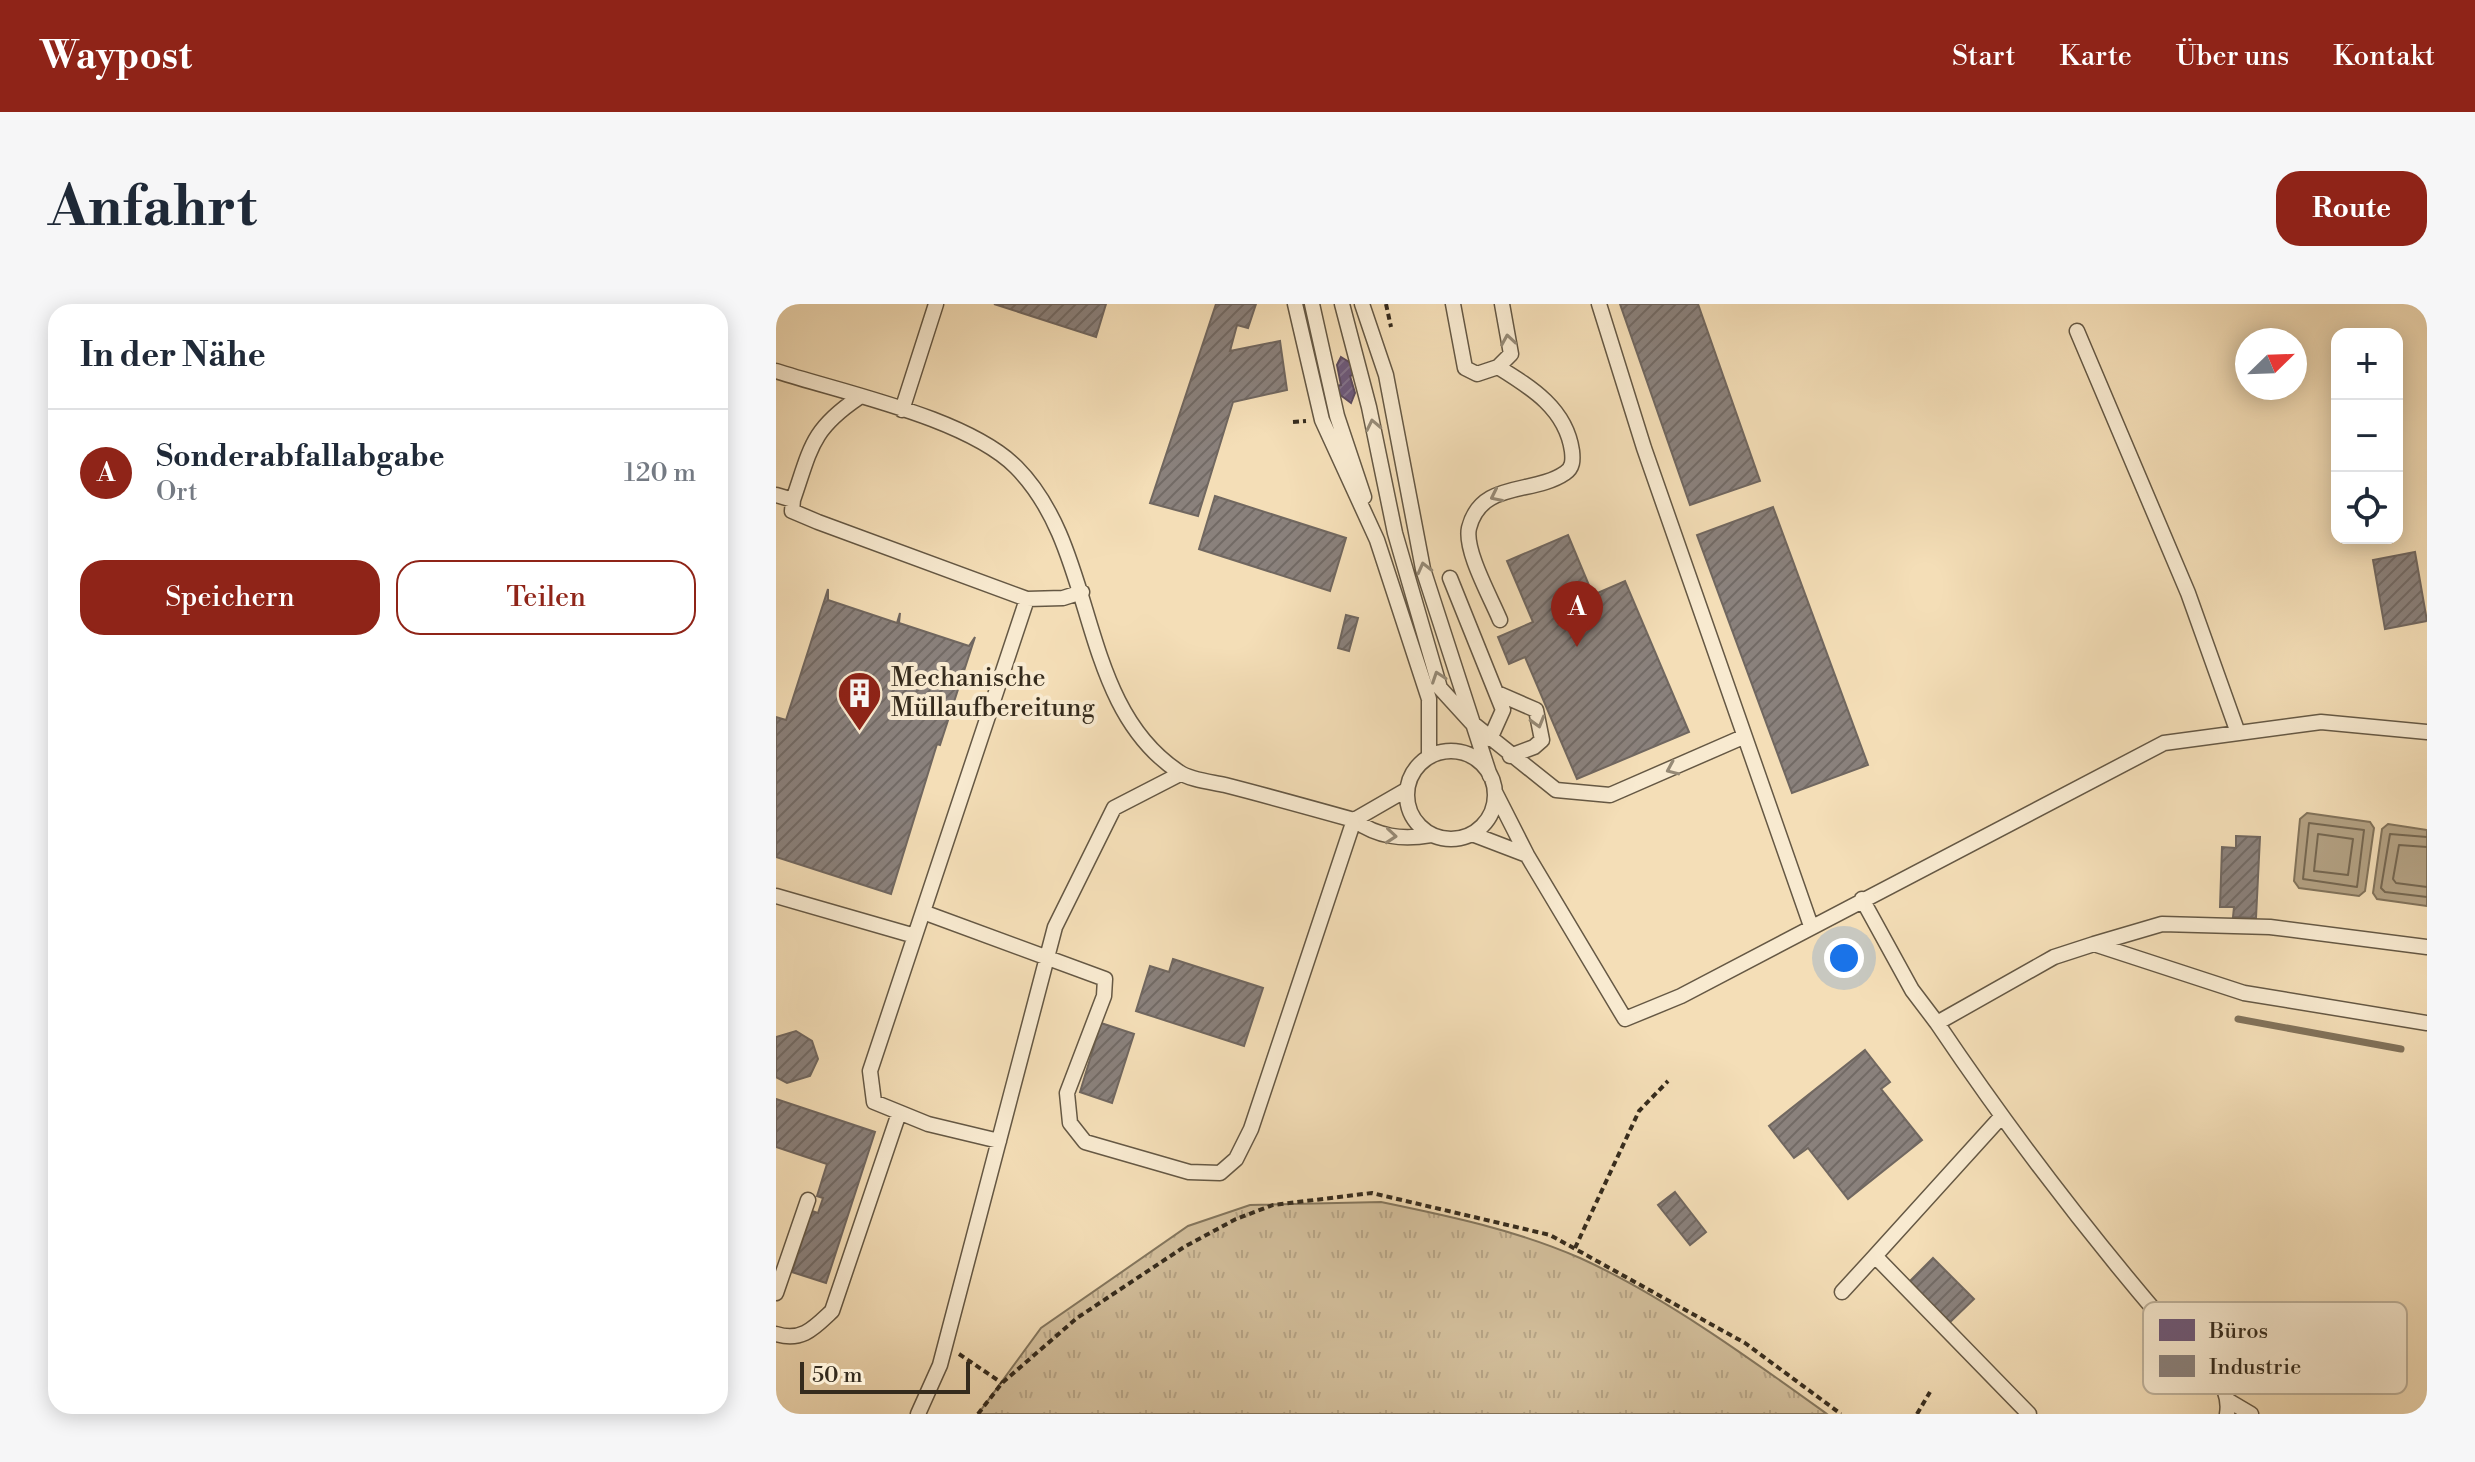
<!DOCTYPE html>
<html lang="de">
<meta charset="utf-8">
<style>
:root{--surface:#fff;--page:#f6f6f7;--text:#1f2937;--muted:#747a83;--line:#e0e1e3;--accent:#8f2418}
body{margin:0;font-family:"Libre Bodoni",serif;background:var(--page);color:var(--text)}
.controls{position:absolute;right:24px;top:24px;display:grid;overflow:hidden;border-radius:16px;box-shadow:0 4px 20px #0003}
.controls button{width:72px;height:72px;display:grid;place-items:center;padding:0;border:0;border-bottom:2px solid var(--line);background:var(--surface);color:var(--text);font:40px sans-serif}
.compass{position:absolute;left:1459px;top:24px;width:72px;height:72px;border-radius:50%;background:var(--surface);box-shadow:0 4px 20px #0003;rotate:67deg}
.scale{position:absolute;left:24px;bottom:20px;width:170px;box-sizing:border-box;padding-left:8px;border:4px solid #352b1d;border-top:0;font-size:22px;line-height:28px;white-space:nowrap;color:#352b1d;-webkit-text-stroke:6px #f8ead0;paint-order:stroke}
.you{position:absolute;left:1068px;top:654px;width:28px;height:28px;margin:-20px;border:6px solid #fff;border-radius:50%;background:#1a73e8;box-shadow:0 0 0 12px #1a73e833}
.badge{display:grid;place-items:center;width:52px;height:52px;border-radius:50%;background:var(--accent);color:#fff;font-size:26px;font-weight:700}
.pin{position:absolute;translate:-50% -66px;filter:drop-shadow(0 2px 4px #0008)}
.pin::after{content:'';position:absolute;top:42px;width:28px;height:24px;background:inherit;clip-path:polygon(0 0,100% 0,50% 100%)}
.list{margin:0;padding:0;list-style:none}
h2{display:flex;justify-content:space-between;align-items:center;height:104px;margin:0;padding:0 32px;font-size:34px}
h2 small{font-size:26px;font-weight:400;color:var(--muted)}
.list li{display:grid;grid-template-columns:52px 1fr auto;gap:24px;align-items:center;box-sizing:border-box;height:128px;padding:0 32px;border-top:2px solid var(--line)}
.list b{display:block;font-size:30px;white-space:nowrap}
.list p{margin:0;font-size:26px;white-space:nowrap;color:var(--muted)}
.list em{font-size:26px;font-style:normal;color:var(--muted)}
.actions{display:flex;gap:16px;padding:24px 32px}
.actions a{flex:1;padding:18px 0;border:2px solid var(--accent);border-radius:24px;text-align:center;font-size:28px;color:var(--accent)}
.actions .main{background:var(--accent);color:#fff}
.icon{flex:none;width:44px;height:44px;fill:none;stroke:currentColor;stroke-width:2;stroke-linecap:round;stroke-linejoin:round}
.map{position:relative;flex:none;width:1651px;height:1110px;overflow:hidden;border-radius:24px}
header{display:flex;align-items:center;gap:48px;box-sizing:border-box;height:112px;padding:0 40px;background:var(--accent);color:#fff}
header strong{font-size:38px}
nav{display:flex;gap:44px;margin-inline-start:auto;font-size:28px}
.intro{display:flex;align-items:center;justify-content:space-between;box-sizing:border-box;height:192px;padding:0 48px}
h1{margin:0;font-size:56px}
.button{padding:20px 36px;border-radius:24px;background:var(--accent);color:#fff;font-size:28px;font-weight:700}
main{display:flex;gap:48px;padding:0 48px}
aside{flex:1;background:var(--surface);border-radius:24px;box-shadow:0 4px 20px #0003}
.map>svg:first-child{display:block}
</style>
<header>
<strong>Waypost</strong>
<nav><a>Start</a><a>Karte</a><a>Über uns</a><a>Kontakt</a></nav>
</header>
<div class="intro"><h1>Anfahrt</h1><a class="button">Route</a></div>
<main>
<aside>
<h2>In der Nähe<small></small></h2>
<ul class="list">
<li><span class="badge">A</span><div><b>Sonderabfallabgabe</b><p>Ort</p></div><em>120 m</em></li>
</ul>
<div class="actions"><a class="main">Speichern</a><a>Teilen</a></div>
</aside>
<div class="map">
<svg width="1651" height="1110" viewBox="0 0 1651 1110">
<defs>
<pattern id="grass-tufts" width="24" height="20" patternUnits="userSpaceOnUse" patternTransform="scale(2)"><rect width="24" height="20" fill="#d4c09d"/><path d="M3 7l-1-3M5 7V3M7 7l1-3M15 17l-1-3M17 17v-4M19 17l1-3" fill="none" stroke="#b7a587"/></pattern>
<pattern id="offices-hatch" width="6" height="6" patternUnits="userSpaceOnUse" patternTransform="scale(2)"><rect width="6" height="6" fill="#6d597a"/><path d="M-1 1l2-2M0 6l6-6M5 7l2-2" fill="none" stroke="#82728a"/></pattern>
<pattern id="industry-hatch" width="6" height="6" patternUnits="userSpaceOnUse" patternTransform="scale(2)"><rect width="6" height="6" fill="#8a817c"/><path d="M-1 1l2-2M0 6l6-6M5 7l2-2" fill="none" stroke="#726a65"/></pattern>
</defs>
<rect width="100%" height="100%" fill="#f4deb7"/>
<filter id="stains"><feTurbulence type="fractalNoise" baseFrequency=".0025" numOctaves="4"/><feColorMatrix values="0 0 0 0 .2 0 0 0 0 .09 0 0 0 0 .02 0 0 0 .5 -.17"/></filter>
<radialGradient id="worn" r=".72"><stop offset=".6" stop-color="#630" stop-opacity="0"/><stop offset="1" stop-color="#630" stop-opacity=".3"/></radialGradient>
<path fill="url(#grass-tufts)" stroke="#84765d" stroke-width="2" d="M 605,898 C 673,912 740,926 804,954 C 888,992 976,1056 1051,1110 L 202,1110 L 265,1024 L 412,922 L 474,901 Z"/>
<path fill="#b3a183" stroke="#81725a" stroke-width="2" d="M 1531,509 L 1594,518 L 1598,524 L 1589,587 L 1583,592 L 1523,584 L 1518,577 L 1524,515 Z
M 1612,520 L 1651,526 L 1651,602 L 1601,595 L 1597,589 L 1606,525 Z"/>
<path fill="url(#offices-hatch)" stroke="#5c4b5e" stroke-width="2" d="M 565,53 L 578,61 L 579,70 L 574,72 L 579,89 L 575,99 L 563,90 L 561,82 L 565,81 L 561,61 Z"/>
<path fill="url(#industry-hatch)" stroke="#706760" stroke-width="2" d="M 218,0 L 330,0 L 320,33 Z
M 440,0 L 480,0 L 472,24 L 461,21 L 454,47 L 504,37 L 511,86 L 457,98 L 422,212 L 374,199 Z
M 844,0 L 922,0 L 984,177 L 914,201 Z
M 439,192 L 570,234 L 554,287 L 423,245 Z
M 997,203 L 1092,461 L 1016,489 L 921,231 Z
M 792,231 L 817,291 L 849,277 L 913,428 L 801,475 L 749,353 L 733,360 L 722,333 L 757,318 L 731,257 Z
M 1639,248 L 1651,317 L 1609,325 L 1597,256 Z
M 52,285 L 52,296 L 121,319 L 124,309 L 123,319 L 193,342 L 199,333 L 164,441 L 161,440 L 115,590 L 0,553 L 0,413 L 10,416 Z
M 570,311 L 582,314 L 573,347 L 562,344 Z
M 1460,532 L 1484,533 L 1480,614 L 1457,613 L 1458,603 L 1444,603 L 1446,543 L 1460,544 Z
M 397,655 L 487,684 L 468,742 L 360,707 L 374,662 L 393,668 Z
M 325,719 L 358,730 L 336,799 L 304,788 Z
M 20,727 L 36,737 L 42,755 L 34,772 L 11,779 L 0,773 L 0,733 Z
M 1089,746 L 1114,778 L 1105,785 L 1146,836 L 1072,895 L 1032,844 L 1018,854 L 993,822 Z
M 0,795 L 99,828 L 50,979 L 16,968 L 36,907 L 42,909 L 47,894 L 41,892 L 51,860 L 0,843 Z
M 899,888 L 930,928 L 914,941 L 882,901 Z
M 1157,954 L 1198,995 L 1174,1018 L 1133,978 Z"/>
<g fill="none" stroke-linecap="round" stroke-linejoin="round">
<path stroke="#746650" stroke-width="2" d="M 1533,519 L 1588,526 L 1581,583 L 1527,575 Z
M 1542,530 L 1577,535 L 1572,571 L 1538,567 Z
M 1651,533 L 1614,530 L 1605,584 L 1609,588 L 1651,593
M 1651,543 L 1623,541 L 1617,575 L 1620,579 L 1651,583"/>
<path stroke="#81725a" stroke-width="7" d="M 1462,715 L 1625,745"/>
<defs>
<path id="lane" d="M 519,0 L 546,116 L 601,236 L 653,395 L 653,452
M 536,0 L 561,112 L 588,193
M 566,0 L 593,103 L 619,229 L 664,384 L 695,418 L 780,486 L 834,491 L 967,433
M 586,0 L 610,71 L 647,265 L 714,472
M 677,0 L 689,64 L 701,70 L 722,63 L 735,50 L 726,0
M 823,0 L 868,144 L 1035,622
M 1301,27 L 1412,289 L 1462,429
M 722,63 C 756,84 790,105 796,147 C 797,156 797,164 789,169 C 757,191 705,176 693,224 C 688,246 715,294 724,316
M 0,67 C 68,89 191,114 240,163 C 323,246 300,400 403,468 C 414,476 436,478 449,481 C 492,492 535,504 578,516 C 602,533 626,536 655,531
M 126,106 L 160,0
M 0,191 L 17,196 C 35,144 35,126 82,94
M 17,196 L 16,207 L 42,218 L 251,295 L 287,294 L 306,288
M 674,274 L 727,406 L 714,435
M 721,389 L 760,406 L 766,436 L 758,443 L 734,452
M631 491a44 44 0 1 1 88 0a44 44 0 1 1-88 0Z
M 719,488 L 751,551 L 849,715 L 905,692 L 1388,439 L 1545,418 L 1651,428
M 696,530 L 751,551
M 0,592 L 139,632
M 1086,595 L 1136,686 L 1161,719 L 1278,653 L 1318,640 L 1468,689 L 1651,719
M 147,608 L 329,675 L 328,692 L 291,789 L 294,819 L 309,838 L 413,868 L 444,869 L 460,855 L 475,825 L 578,516 L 630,486
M 1318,640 L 1386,620 L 1494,623 L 1651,643
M 1161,719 C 1231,823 1304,919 1385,1014 C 1408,1041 1458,1071 1451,1110
M 223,837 L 152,820 L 98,798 L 94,767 L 251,295
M 1099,952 L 1225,813
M 1066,988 L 1099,952 L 1253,1110
M 0,989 L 32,896
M 0,1030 C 26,1038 38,1024 56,1007 L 123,809
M 1453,1097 L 1475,1110
M 142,1110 L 164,1061 L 279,623 L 338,504 L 404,470"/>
</defs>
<use href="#lane" stroke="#655844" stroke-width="17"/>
<path stroke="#352b1d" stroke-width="4" stroke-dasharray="6 4" stroke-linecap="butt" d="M 610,0 L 615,23
M 517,118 L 530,117
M 799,944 L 863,807 L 892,777
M 183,1050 L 226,1079
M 202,1110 L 226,1079 L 301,1014 L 408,943 L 460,915 L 497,901 L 596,889 L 774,931 L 969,1039 L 1065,1110
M 1141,1110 L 1154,1088"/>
<use href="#lane" stroke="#f8ead0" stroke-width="14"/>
</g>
<defs><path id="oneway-chevron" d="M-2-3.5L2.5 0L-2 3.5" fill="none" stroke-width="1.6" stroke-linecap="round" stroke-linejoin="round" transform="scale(2)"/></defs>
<g stroke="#968a76">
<use href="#oneway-chevron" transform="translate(732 36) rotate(-99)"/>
<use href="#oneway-chevron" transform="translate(597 121) rotate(-102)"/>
<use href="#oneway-chevron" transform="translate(720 192) rotate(154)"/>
<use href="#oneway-chevron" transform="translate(648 264) rotate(-104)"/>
<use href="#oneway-chevron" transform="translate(662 373) rotate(-109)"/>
<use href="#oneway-chevron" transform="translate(762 418) rotate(74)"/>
<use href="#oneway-chevron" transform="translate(896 465) rotate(156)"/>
<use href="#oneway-chevron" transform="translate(615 532) rotate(5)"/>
</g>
<defs>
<symbol id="building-pin" viewBox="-11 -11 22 30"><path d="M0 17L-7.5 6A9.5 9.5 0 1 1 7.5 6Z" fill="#8f2418" stroke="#f8ead0"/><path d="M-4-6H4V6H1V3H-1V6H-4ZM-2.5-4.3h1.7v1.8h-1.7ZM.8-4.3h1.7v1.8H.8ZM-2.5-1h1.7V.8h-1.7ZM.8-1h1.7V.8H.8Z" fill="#fff"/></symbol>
</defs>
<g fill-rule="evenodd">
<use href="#building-pin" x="58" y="364" width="51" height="69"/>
</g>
<g text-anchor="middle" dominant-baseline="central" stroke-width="8" stroke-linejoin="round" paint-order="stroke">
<g font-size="26" fill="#352b1d" stroke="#f8ead0" text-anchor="start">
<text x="115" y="374">Mechanische<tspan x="115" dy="30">Müllaufbereitung</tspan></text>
</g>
</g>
<rect x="1367" y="998" width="264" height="92" rx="12" fill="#f8ead0" stroke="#beb19a" stroke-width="2"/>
<rect x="1383" y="1015" width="36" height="22" fill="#6d597a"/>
<rect x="1383" y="1051" width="36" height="22" fill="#8a817c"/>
<g font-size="22" fill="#352b1d">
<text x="1433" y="1034">Büros</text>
<text x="1433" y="1070">Industrie</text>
</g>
<rect width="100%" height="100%" filter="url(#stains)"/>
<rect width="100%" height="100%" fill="url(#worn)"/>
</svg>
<div class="controls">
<button>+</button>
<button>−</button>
<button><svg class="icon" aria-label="locate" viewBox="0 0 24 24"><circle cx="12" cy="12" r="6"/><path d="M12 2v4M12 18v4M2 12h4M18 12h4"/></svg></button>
</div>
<svg class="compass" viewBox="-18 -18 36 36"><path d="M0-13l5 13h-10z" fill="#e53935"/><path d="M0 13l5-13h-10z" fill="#747a83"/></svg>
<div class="scale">50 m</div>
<div class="you"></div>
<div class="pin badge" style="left:801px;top:343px">A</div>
</div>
</main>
